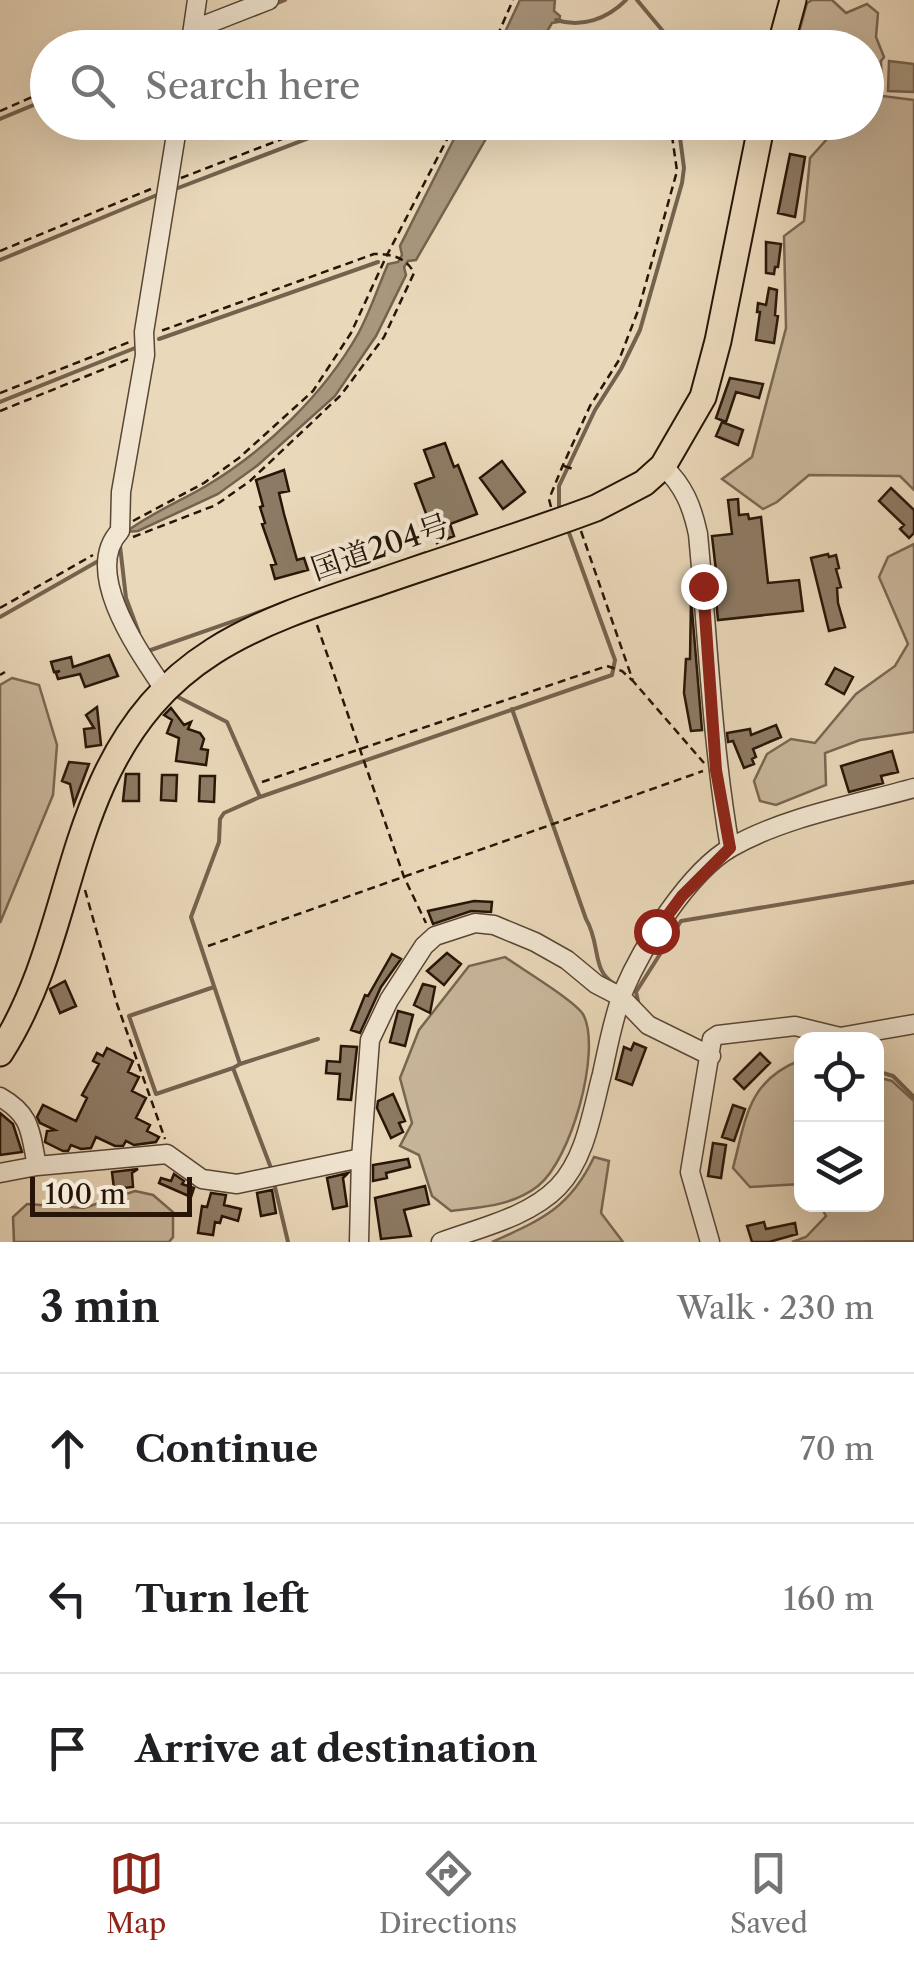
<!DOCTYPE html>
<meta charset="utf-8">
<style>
:root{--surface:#fff;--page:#f6f6f6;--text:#202124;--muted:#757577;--line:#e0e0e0;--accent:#8f2418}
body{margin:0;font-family:"Libre Caslon Text","Noto Serif JP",serif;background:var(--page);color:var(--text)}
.controls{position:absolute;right:30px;bottom:30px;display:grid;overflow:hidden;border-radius:20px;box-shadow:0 10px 40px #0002}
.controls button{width:90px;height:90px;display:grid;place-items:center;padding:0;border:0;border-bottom:2px solid var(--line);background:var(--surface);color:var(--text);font:50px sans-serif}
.scale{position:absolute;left:30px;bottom:25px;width:162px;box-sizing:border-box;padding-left:10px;border:5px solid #281507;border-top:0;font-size:28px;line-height:35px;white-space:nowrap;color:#281507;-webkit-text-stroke:8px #f1e6d2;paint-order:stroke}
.stop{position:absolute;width:30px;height:30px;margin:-22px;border:8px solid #8f2418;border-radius:50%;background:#fff}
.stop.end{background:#8f2418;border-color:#fff;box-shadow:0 2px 10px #0008}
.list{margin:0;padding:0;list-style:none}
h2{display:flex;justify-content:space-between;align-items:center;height:130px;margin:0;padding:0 40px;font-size:42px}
h2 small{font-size:32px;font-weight:400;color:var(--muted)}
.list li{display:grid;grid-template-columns:65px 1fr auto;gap:30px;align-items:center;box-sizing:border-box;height:150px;padding:0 40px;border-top:2px solid var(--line)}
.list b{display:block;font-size:38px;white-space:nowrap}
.list em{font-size:32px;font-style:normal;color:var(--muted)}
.icon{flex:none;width:55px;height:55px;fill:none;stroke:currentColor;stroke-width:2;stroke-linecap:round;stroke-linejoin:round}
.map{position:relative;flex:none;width:914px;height:1242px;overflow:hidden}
.search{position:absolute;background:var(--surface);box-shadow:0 10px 40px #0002;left:30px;right:30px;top:30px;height:110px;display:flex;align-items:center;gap:25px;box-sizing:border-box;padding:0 35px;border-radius:55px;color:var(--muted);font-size:38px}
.sheet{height:580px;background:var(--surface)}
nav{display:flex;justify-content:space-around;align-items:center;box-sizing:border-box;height:140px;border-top:2px solid var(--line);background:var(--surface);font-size:28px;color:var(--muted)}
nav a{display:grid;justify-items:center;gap:5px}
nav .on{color:var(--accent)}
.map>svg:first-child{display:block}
</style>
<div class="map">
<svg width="914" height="1242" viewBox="0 0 914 1242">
<rect width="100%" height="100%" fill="#ead8ba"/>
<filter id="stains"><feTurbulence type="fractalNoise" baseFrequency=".002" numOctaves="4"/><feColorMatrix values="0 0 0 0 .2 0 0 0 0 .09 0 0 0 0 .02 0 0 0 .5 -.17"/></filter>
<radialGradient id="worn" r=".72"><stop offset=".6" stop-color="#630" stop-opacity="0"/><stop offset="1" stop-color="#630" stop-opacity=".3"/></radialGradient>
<path fill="#c9b79c" stroke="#786652" stroke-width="2.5" d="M 812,0 L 832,0 L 846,13 L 867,4 L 878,13 L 876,37 L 884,57 L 881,61 L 882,96 L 914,100 L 914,490 L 900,476 L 809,475 L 777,502 L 763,509 L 722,479 L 752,457 L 786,328 L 784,236 L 804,221 L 810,158 L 836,129 L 836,123 L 866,122 L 866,48 L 795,47 L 807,3 Z
M 914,544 L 914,732 L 860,740 L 825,753 L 826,785 L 776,805 L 760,801 L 754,781 L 767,754 L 791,739 L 815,743 L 856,694 L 895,666 L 908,644 L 879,577 L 888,557 Z
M 12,678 L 39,685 L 57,745 L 53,795 L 0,923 L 0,685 Z
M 505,957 C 520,968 579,1003 584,1016 C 601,1053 571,1160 538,1186 C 512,1206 482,1207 451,1211 L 432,1196 L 419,1155 L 400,1146 L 412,1123 L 400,1078 L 419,1030 L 469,966 Z
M 801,1060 L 801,1184 L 750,1187 L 733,1168 C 746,1118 748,1080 801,1060 Z
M 877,1077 L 892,1081 L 914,1101 L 914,1241 L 792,1242 L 806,1237 L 826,1216 L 820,1205 L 876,1204 Z
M 594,1157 L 609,1161 L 601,1213 L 623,1242 L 492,1242 C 541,1220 570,1208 594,1157 Z
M 135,1191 L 153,1195 L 173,1212 L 173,1237 L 169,1242 L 14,1242 L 13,1217 L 27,1204 L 84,1208 Z"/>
<path fill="#a8967d" stroke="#75624e" stroke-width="2.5" d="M 520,0 L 555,0 L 554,11 L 560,16 L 559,22 L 552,23 L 538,47 L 498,47 Z
M 889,61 L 914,64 L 914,92 L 888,91 Z
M 462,123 L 495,123 L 416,260 L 408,261 L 404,267 L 406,275 L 376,336 L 335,396 L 258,465 L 218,494 L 138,531 L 126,532 C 151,513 179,502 206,486 C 265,451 324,394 358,334 C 370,312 378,287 388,264 L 398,262 L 402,255 L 400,246 Z"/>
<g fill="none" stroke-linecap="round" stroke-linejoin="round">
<path stroke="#75624e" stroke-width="4" d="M 637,0 L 677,48
M 275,4 L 285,0
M 556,20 C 582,28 607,19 626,0
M 166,48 L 183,40
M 0,119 L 48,99
M 178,188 L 351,122
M 0,260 L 157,195
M 159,339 L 378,262
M 0,402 L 135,348
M 559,506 L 559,486 L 595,410 L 621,369 L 640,330 L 682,183 L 684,168 L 678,122
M 120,546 L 126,598 L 139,633
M 407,560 L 426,553
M 0,617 L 100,560
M 148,651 L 271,608
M 176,696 L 227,722 L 260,797
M 512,709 L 586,919 C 601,944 591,971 615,984
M 214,987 L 129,1016 L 156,1094 L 233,1068
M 639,1006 L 636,992 L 681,921 L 914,882
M 240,1064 L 318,1039
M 876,1071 L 893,1076 L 914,1097
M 271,1168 L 233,1068 L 240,1064 L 191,917 L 219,842 L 220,819 L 224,813 L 260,797 L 612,675 L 615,660 L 568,530
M 274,1183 L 288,1242"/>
</g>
<path fill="#8d7a64" stroke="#281507" stroke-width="2.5" d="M 790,154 L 805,157 L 795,217 L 778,213 Z
M 766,242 L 781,244 L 778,267 L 775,267 L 774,274 L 766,273 Z
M 769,288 L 777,290 L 775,315 L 778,316 L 774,343 L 756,340 L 760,312 L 757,312 L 758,303 L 766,305 Z
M 730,378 L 763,384 L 759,398 L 736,392 L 726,422 L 716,418 Z
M 722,422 L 743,430 L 738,445 L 716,436 Z
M 445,443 L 454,467 L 458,465 L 477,514 L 450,524 L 454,536 L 437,543 L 415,484 L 434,477 L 424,450 Z
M 502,461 L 525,492 L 503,509 L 480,478 Z
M 284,470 L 289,491 L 279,493 L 284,514 L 297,560 L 304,558 L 308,570 L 275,579 L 271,565 L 276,564 L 262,524 L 265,523 L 260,507 L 263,506 L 256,480 Z
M 891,488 L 914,510 L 914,533 L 909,538 L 900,529 L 904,525 L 879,501 Z
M 738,499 L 739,515 L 748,514 L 749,519 L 761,517 L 768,583 L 799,580 L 803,611 L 718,620 L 715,589 L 718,588 L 712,536 L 732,534 L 728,500 Z
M 828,554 L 829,557 L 836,555 L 839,568 L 836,569 L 841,587 L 837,588 L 838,603 L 845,627 L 829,631 L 811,558 Z
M 691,598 L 702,730 L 691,731 L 684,693 L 686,659 L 690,659 Z
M 109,655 L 118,676 L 85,687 L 80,674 L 58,679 L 56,673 L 60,671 L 54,672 L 51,662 L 71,657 L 73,667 Z
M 835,668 L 853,677 L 844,694 L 826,684 Z
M 97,707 L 101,745 L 86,747 L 84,729 L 94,728 L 86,715 Z
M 171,708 L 184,725 L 191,722 L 188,729 L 200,733 L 204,739 L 201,749 L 208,750 L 206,765 L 176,761 L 179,738 L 167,733 L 172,720 L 164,715 Z
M 776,725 L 781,737 L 753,749 L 756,757 L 752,759 L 754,764 L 744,768 L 733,741 L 728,742 L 727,733 L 750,729 L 751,735 Z
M 892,751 L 898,772 L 881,776 L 883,783 L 849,792 L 841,766 Z
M 69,762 L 89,764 L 74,804 L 70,784 L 62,781 Z
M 126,774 L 139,774 L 139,801 L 123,801 Z
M 162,775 L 177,775 L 176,801 L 161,800 Z
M 200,776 L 215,776 L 214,802 L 199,801 Z
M 474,901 L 492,902 L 491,912 L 471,911 L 433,924 L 428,911 Z
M 447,953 L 461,964 L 444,985 L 427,971 Z
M 392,954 L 401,959 L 381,987 L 360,1033 L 351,1030 L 365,995 L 368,996 Z
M 65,981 L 76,1006 L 60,1013 L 50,989 Z
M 423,984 L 435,987 L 430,1013 L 414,1005 Z
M 398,1011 L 413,1015 L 405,1046 L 390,1042 Z
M 634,1043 L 646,1048 L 632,1085 L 616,1079 L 624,1047 L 631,1050 Z
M 341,1046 L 357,1047 L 351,1100 L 338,1099 L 340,1074 L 326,1073 L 327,1061 L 340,1062 Z
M 107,1048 L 133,1061 L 128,1072 L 139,1077 L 132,1091 L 146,1098 L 136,1118 L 150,1125 L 147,1131 L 159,1137 L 156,1142 L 134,1145 L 126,1141 L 123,1146 L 115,1146 L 96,1137 L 91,1148 L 81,1149 L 71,1145 L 68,1151 L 63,1151 L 45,1142 L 47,1131 L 55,1130 L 40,1123 L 37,1117 L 43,1105 L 76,1121 L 87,1098 L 82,1095 L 99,1064 L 93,1061 L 97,1053 L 103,1056 Z
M 760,1053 L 770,1063 L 744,1089 L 734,1079 Z
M 393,1094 L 405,1121 L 399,1123 L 403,1132 L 391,1138 L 377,1108 L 378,1101 Z
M 733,1105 L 745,1109 L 734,1141 L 722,1137 Z
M 0,1113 L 13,1124 L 22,1152 L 0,1155 Z
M 713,1143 L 726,1145 L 721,1178 L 708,1176 Z
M 408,1159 L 410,1167 L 386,1173 L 387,1178 L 373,1181 L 373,1165 Z
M 138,1169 L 132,1173 L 133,1187 L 114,1189 L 112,1172 Z
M 348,1173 L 343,1178 L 347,1206 L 333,1209 L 327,1178 Z
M 174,1174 L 184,1181 L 182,1184 L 194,1188 L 191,1197 L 159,1183 L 161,1178 L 171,1181 Z
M 425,1186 L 429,1204 L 404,1210 L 411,1236 L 381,1239 L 375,1198 Z
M 272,1190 L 276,1213 L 261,1216 L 257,1193 Z
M 211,1193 L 226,1195 L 224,1205 L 241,1209 L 238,1221 L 222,1216 L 220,1223 L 215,1222 L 213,1235 L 198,1233 L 202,1206 L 207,1207 Z
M 764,1222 L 766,1229 L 795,1223 L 797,1234 L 769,1242 L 752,1242 L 747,1226 Z"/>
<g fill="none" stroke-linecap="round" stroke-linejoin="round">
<defs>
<path id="minor" d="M 192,33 L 205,25 L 269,0
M 190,48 L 197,0
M 663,466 C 684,486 692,506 698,534 C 708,639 712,744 730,848
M 164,689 C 140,653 81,572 120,531 L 121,492 L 145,355 L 144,332 L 178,122
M 0,1097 C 32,1115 30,1132 37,1166
M 0,1173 L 37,1166 L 167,1154 L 202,1179 L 237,1184 L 361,1158
M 359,1242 L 361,1158 L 370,1040 L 389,1000 L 424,946 L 435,936 L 475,923 L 494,925 L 535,942 L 567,960 L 596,984 L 621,997 L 648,1025 L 711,1056
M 441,1242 C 479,1228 529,1217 558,1187 C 586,1158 592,1111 602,1074 C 608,1047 613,1018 623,992 C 642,947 689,871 732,847 C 784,817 857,804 914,788
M 710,1242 L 690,1172 L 712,1039 L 718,1035 L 795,1026 L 840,1037 L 914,1024"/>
<path id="highway" d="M 780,48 L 793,0
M 0,1053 C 55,967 62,873 102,784 C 161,653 254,624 380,582 C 452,557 524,535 596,508 L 644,483 L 663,466 L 703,397 L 718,341 L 762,122"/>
</defs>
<use href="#minor" stroke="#584634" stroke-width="21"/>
<use href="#highway" stroke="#281507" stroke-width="29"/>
<path stroke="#281507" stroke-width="2.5" stroke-dasharray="8 5" stroke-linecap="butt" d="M 145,48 L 176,34
M 492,48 L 513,0
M 681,48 L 686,48
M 0,111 L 48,90
M 181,178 L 326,122
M 0,251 L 151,189
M 0,393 L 132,341
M 0,411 L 129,359
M 564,466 L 573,469
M 551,507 L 549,499 L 563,465 L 590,406 L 619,360 L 639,308 L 677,171 L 670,122
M 133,521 L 204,483 L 239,458 L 313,391 L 351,333 L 386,257 L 456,122
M 581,531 L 633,681 L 704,763
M 133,537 L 216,505 L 250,481 L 341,395 L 384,337 L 414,273 C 406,257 391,254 374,254 L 158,332
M 0,608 L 93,555
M 317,625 L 404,877 L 426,923
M 0,675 L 5,672
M 262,782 L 607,666 L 622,671 L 633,681
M 85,890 L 117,1004 L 165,1139
M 208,946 L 703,771"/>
<use href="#minor" stroke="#f1e6d2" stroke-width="18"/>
<use href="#highway" stroke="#ead8ba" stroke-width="25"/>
</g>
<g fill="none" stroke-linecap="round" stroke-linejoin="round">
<path stroke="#8f2418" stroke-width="12" d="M 656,931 L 682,896 L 730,848 L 716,770 L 703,586"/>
</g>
<g text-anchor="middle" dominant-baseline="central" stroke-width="8" stroke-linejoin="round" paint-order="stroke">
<g font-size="30" fill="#281507" stroke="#f1e6d2">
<text transform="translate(380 547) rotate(-19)">国道204号</text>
</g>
</g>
<rect width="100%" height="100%" filter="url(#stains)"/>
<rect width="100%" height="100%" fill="url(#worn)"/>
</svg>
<div class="controls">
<button><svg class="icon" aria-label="locate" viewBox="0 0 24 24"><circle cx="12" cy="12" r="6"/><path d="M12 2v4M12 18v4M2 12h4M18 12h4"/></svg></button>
<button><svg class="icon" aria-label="layers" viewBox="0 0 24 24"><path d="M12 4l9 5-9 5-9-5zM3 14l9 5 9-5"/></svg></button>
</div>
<div class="scale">100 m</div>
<div class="stop" style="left:656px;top:931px"></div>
<div class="stop end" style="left:703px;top:586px"></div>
<div class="search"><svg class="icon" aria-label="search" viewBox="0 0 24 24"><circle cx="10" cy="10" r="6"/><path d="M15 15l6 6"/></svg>Search here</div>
</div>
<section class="sheet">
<h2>3 min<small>Walk · 230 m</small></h2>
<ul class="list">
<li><svg class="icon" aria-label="ahead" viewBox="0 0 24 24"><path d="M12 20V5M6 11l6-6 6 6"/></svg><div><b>Continue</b></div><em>70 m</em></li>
<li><svg class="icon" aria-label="left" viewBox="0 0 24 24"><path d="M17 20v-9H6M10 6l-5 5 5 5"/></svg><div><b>Turn left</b></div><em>160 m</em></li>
<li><svg class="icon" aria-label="arrive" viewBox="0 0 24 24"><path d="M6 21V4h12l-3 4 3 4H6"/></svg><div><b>Arrive at destination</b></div></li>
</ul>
</section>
<nav>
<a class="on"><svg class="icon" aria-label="map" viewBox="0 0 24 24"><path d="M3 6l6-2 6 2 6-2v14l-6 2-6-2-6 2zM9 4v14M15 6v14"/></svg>Map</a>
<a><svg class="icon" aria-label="directions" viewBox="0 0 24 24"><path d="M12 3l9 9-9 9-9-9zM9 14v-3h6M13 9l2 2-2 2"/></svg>Directions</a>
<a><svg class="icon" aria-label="saved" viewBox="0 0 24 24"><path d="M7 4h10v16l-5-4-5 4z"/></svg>Saved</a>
</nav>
